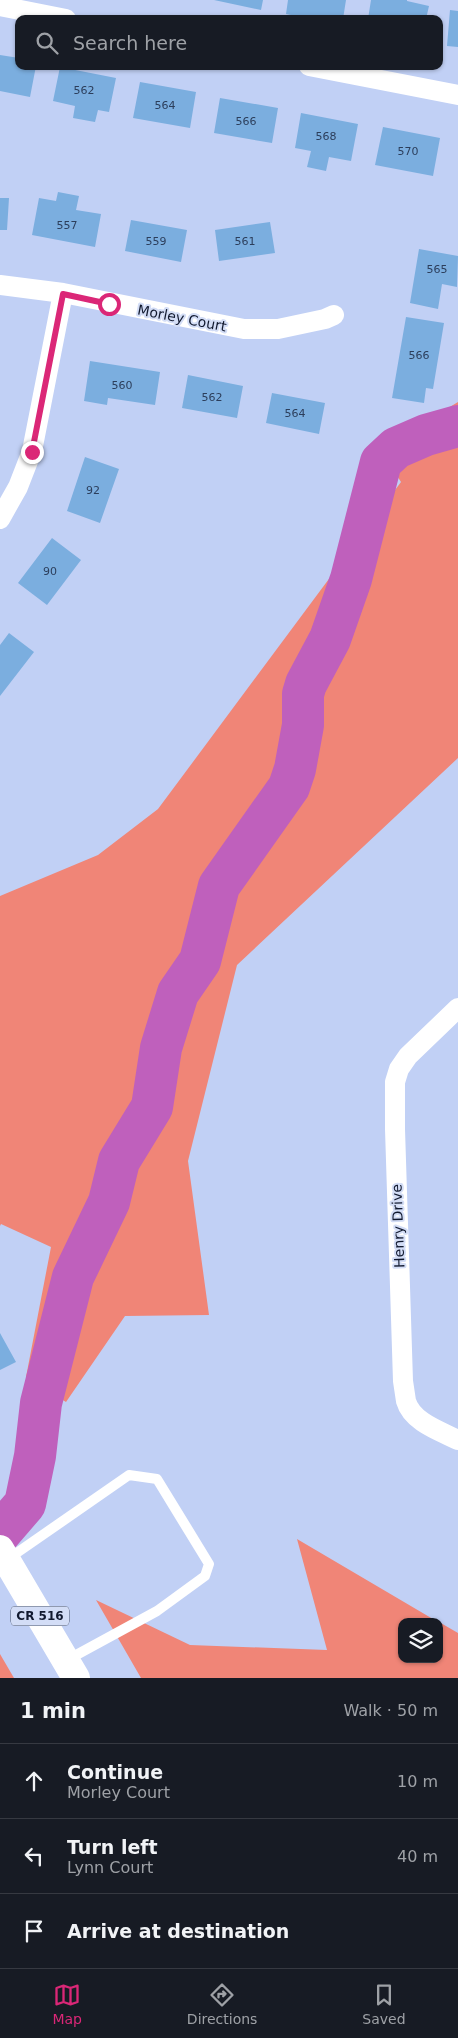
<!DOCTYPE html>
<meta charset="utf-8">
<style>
:root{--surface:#171b24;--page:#20242c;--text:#f1f3f6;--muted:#9ea1a6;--line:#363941;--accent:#db2777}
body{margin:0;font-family:"DejaVu Sans",sans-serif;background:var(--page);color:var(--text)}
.controls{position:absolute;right:15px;bottom:15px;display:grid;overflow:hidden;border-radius:10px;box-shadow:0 1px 4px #0004}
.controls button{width:45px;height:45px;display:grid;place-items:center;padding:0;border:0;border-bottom:1px solid var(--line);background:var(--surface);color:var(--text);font:25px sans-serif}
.stop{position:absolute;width:15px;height:15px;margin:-11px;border:4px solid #db2777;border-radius:50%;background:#fff}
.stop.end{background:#db2777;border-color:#fff;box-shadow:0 1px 5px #0008}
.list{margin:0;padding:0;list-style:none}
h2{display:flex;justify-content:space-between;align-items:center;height:65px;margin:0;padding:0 20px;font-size:21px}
h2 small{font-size:16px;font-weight:400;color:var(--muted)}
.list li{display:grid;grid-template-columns:32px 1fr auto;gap:15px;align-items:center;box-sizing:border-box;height:75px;padding:0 20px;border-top:1px solid var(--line)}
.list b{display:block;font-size:19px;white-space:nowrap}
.list p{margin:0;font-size:16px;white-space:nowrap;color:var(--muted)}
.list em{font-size:16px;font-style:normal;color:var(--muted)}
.icon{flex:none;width:28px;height:28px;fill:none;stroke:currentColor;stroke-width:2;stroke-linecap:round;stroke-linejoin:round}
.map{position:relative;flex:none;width:458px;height:1678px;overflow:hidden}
.search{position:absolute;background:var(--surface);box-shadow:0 1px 4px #0004;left:15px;right:15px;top:15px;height:55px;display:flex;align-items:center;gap:12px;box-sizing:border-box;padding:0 18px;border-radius:10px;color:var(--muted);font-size:19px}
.sheet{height:290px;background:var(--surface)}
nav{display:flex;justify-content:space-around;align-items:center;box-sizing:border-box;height:70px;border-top:1px solid var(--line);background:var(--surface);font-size:14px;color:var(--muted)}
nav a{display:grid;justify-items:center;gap:2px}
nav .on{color:var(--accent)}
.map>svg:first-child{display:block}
</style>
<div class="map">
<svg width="458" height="1678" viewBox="0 0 458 1678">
<rect width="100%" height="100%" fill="#c1d0f5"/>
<path fill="#f08577" d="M 458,402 L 458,758 L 237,965 L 188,1161 L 209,1315 L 125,1316 L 66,1402 L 26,1377 L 51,1247 L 1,1224 L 0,1226 L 0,896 L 98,855 L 158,809 L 401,482 L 380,449 Z
M 297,1539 L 438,1622 L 402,1622 L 402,1659 L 439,1659 L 439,1622 L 458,1633 L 458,1678 L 141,1678 L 96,1600 L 190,1645 L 327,1650 Z
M 0,1654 L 14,1678 L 0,1678 Z"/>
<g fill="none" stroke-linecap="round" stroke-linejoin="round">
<path stroke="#bf60bc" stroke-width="42" d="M 0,1533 L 25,1504 L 35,1456 L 41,1403 L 73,1277 L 109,1202 L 119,1161 L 152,1107 L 161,1048 L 178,993 L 200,961 L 219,886 L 289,787 L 295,769 L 303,725 L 303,694 L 306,684 L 330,639 L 351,579 L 381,462 L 396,448 L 426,435 L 458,426"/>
</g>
<path fill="#7baedf" d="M 214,0 L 263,0 L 261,10 Z
M 288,0 L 346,0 L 343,19 L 310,19 L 286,14 Z
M 371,0 L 407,0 L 407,1 L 429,6 L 426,19 L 368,19 Z
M 450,10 L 458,11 L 458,47 L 447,46 Z
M 0,55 L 19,58 L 19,66 L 36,66 L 30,97 L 0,91 Z
M 60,67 L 116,78 L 109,112 L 98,110 L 95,122 L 73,118 L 75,106 L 53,101 Z
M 140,82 L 196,92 L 190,128 L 133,118 Z
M 220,98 L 278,108 L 272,143 L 214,133 Z
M 301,113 L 358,124 L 351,161 L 329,157 L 326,171 L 307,167 L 311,151 L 295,148 Z
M 383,127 L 440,138 L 433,176 L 375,165 Z
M 58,192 L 79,196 L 76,210 L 101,214 L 95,247 L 32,235 L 39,198 L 56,201 Z
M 0,198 L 9,198 L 7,230 L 0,230 Z
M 131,220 L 187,230 L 181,262 L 125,251 Z
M 270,222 L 275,253 L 219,261 L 215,230 Z
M 419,249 L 458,256 L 457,287 L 442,284 L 438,309 L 410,303 Z
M 406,317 L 444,323 L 433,389 L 426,388 L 424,403 L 392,398 Z
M 90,361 L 160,372 L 155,405 L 108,398 L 107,405 L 84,401 Z
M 188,375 L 243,386 L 237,418 L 182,408 Z
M 272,393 L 325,403 L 319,434 L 266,423 Z
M 85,457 L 119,469 L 100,523 L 67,511 Z
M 52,538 L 81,560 L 47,605 L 18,583 Z
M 9,633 L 34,652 L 0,696 L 0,645 Z
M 0,1333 L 16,1362 L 0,1370 Z"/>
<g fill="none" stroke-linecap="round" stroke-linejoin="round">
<path stroke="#fff" stroke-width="10" d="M 8,1559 L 129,1475 L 157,1479 L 209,1564 L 205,1576 L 157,1611 L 67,1660"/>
<path stroke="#fff" stroke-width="20" d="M 0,6 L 66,19
M 309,66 L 458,95
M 0,285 L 63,293 L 244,329 L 278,329 L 325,319 L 334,315
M 0,519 L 18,487 L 32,451 L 63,293
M 458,1008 L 408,1056 L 399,1069 L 395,1082 L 395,1129 L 403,1381 C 404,1388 405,1394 406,1401 C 412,1422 440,1431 458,1440"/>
<path stroke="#fff" stroke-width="28" d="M 0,1549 L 76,1678"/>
</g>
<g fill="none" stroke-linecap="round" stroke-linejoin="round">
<path stroke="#db2777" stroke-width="6" d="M 32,452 L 63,294 L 109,304"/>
</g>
<g text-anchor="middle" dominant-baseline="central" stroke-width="4" stroke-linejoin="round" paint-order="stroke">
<g font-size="11" fill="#2c3e5b">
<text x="84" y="90">562</text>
<text x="165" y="105">564</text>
<text x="246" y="121">566</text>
<text x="326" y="136">568</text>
<text x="408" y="151">570</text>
<text x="67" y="225">557</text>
<text x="156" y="241">559</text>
<text x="245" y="241">561</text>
<text x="437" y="269">565</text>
<text x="419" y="355">566</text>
<text x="122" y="385">560</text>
<text x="212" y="397">562</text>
<text x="295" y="413">564</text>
<text x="93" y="490">92</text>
<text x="50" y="571">90</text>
</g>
<rect fill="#d3ddf6" stroke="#4b546b" stroke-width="1" x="11" y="1606.5" width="58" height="19" rx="4"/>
<g font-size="12" font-weight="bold" fill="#11192f">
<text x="40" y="1616">CR 516</text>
</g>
<g font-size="14" fill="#11192f" stroke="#d3ddf6">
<text transform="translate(182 318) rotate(11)">Morley Court</text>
<text transform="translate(398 1226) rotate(-92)">Henry Drive</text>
</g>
</g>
</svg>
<div class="controls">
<button><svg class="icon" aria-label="layers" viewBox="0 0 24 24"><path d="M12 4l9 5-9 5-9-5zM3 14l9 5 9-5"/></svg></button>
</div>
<div class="stop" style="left:109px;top:304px"></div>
<div class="stop end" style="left:32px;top:452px"></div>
<div class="search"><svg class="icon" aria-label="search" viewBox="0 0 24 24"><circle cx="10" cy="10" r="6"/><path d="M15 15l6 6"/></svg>Search here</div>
</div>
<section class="sheet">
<h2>1 min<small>Walk · 50 m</small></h2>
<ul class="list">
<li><svg class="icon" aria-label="ahead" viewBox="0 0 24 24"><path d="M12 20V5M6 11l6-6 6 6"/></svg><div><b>Continue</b><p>Morley Court</p></div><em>10 m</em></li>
<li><svg class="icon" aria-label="left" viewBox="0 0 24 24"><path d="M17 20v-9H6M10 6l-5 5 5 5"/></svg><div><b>Turn left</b><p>Lynn Court</p></div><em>40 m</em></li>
<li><svg class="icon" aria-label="arrive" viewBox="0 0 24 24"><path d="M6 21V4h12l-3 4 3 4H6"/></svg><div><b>Arrive at destination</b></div></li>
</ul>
</section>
<nav>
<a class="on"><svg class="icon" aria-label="map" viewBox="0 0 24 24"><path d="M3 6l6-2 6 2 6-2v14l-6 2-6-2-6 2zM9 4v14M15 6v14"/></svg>Map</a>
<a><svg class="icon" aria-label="directions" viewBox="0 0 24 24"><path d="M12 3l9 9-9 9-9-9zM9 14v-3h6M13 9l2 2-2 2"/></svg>Directions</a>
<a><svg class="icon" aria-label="saved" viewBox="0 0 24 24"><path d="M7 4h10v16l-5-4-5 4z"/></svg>Saved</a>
</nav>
